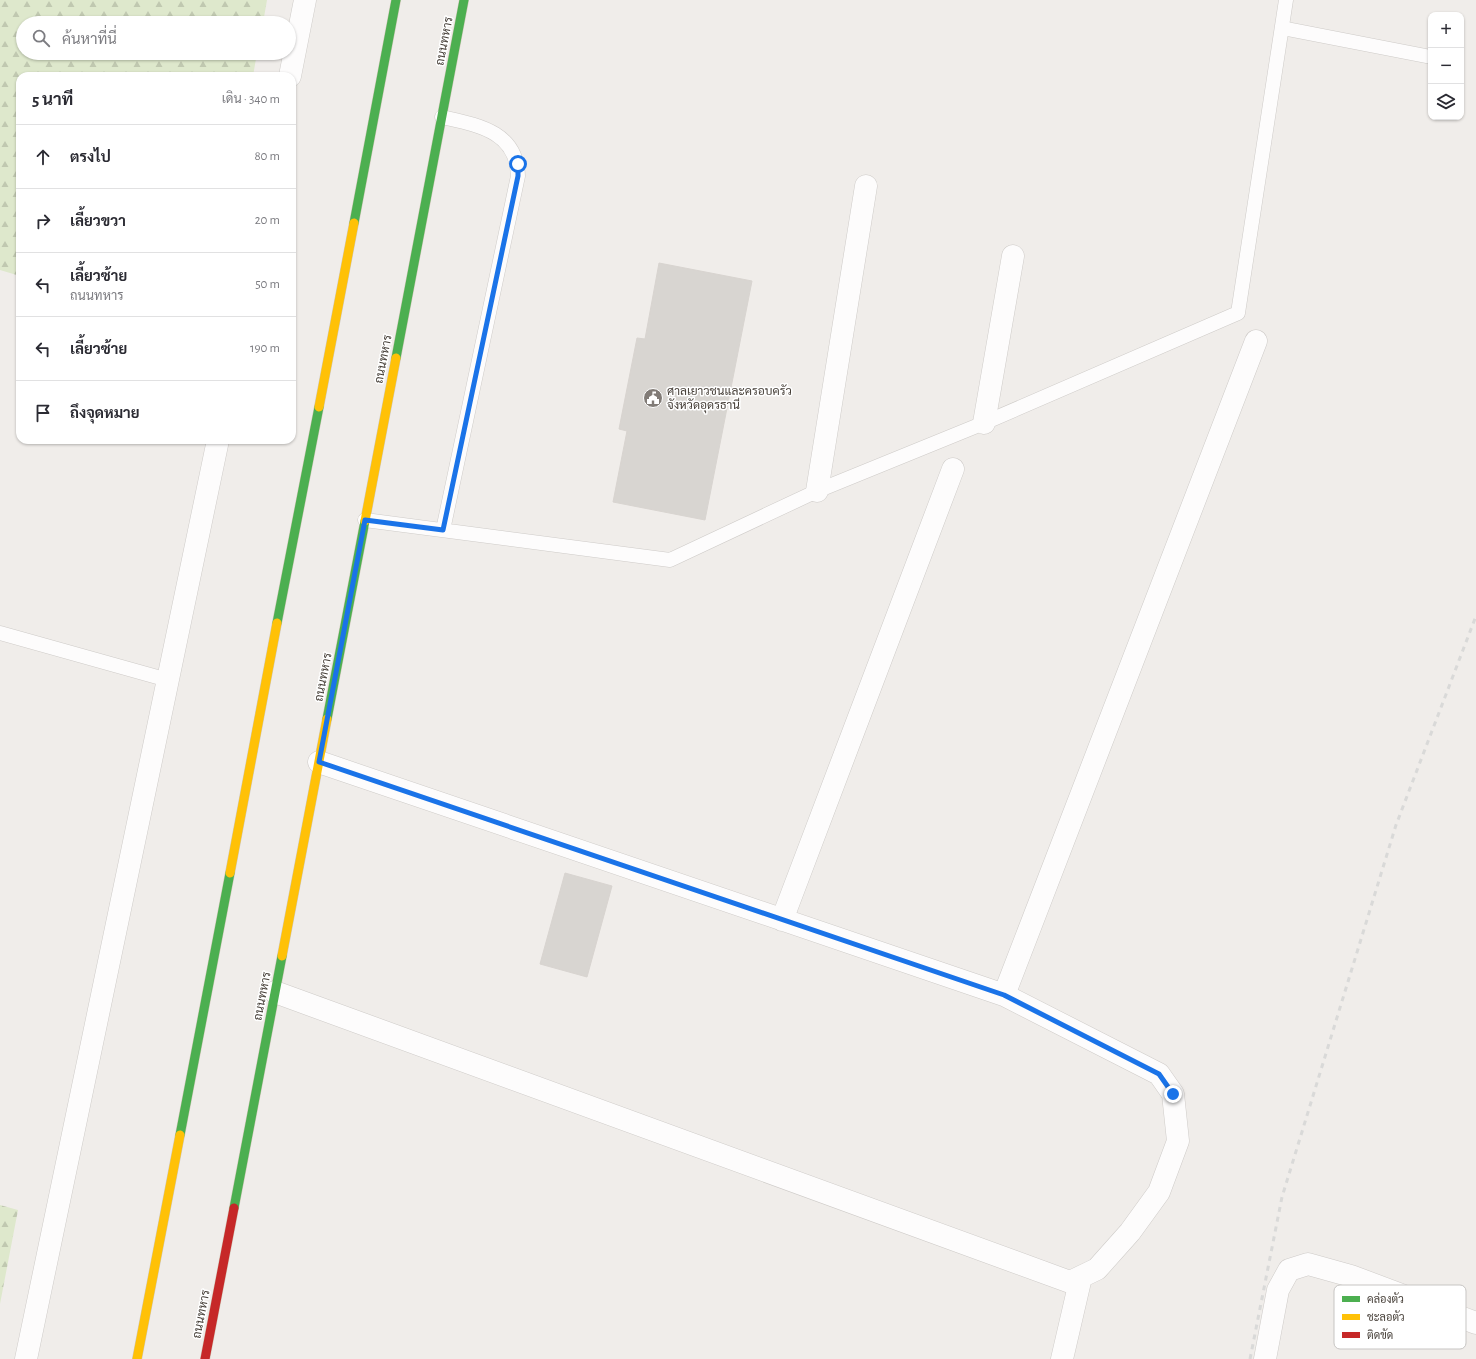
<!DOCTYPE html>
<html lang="th">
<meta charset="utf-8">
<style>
:root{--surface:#fff;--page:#f7f7f7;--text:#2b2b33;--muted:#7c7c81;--line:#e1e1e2}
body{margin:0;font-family:"Alegreya Sans",Sarabun,sans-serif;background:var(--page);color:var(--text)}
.controls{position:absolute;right:12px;top:12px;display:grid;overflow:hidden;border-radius:8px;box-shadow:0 1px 3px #0004}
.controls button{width:36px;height:36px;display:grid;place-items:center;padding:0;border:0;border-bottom:1px solid var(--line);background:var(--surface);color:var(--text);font:20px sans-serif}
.stop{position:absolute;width:12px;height:12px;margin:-9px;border:3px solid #1a73e8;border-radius:50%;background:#fff}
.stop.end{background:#1a73e8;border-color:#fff;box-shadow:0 1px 4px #0008}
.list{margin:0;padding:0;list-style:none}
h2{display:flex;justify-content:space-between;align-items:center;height:52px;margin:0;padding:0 16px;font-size:17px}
h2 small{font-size:13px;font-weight:400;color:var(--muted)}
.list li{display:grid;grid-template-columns:26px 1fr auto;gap:12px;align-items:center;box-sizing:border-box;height:64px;padding:0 16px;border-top:1px solid var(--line)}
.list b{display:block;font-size:15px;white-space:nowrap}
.list p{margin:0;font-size:13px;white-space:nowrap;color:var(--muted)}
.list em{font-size:13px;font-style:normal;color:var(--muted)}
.icon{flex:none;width:22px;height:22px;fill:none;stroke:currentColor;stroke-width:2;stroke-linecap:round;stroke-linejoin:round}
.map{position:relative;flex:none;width:1476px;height:1359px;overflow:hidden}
.search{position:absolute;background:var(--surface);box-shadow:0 1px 3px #0004;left:16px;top:16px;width:280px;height:44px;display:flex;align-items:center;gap:10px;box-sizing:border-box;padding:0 14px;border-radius:22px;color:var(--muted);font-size:15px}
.panel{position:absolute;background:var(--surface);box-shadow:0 1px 3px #0004;left:16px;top:72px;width:280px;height:372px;border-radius:12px}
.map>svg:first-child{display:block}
</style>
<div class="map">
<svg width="1476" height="1359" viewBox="0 0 1476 1359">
<defs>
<pattern id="forest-firs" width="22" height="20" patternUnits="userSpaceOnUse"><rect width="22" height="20" fill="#dee8cc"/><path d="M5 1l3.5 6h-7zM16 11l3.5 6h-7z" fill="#c0c8b0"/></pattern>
</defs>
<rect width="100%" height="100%" fill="#f0edea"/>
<path fill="url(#forest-firs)" d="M 0,0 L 267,0 L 263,23 L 23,23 L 23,53 L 257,53 L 253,76 L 20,76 L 20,276 L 0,270 Z
M 0,1205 L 18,1210 L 0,1304 Z"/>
<path fill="#d8d5d1" stroke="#d8d4d0" d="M 659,263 L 752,281 L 705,520 L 613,502 L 627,431 L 619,429 L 637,338 L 645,339 Z
M 565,873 L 612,886 L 587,977 L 540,964 Z"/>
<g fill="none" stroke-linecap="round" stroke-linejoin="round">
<defs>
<path id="lane" d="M 1282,28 L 1431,57
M 442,117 C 477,125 517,131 518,176 L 443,530
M 365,520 L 670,560 L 817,491 L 984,423 L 1238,313 L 1286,0
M 0,633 L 168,680"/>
<path id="street" d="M 290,76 L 305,0
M 984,423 L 1013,256
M 817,491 L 866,186
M 782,920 L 953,469
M 275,992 L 1070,1282 L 1097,1269 L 1130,1232 L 1159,1192 L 1178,1141 L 1173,1094 L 1159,1074 L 1004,995 L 319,762
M 1004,995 L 1256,341
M 26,1359 L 218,440
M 1062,1359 L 1081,1277
M 1265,1359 L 1278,1290 L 1289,1270 L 1308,1264 L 1351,1276 L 1476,1323"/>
<path id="fast" d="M 354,223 L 396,0
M 396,358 L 464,0
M 277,623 L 319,407
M 327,719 L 365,521
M 180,1135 L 230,873
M 234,1208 L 282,956"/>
<path id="slow" d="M 319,407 L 354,223
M 365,521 L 396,358
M 230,873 L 277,623
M 282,956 L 327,719
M 137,1359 L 180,1135"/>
<path id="jam" d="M 205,1359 L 234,1208"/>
</defs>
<use href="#lane" stroke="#cecbc8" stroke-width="15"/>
<use href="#street" stroke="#cecbc8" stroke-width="23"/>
<use href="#fast" stroke="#d0c8b9" stroke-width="10"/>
<use href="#slow" stroke="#d0c8b9" stroke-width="10"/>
<use href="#jam" stroke="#d0c8b9" stroke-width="10"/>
<use href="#lane" stroke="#fdfcfc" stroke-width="14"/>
<use href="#street" stroke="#fdfcfc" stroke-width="22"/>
<use href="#fast" stroke="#4caf50" stroke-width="9"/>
<use href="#slow" stroke="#ffc107" stroke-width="9"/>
<use href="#jam" stroke="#c62828" stroke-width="9"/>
<path stroke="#d9d9d8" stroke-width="3" stroke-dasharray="5 5" stroke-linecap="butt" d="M 1250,1359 L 1282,1197 L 1396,825 L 1476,616"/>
</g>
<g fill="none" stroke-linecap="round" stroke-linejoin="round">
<path stroke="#1a73e8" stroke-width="5" d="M 518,164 L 518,176 L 443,530 L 365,520 L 319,762 L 1004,995 L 1159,1074 L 1173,1094"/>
</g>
<defs>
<symbol id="civic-disc" viewBox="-11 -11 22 22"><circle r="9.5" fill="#817b76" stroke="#fff"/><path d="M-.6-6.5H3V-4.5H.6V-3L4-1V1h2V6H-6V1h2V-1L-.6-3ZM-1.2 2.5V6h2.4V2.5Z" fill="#fff"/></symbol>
</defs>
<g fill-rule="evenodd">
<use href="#civic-disc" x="642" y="387" width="22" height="22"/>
</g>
<g text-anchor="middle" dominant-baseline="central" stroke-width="3" stroke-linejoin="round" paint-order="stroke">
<g font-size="12" fill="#453e37" stroke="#fff">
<text transform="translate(444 41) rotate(-79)">ถนนทหาร</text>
<text transform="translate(383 359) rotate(-79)">ถนนทหาร</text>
<text transform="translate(323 677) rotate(-79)">ถนนทหาร</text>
<text transform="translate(262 996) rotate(-79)">ถนนทหาร</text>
<text transform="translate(201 1314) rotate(-79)">ถนนทหาร</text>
</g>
<g font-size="12" fill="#453e37" stroke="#fff" text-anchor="start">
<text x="667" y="391">ศาลเยาวชนและครอบครัว<tspan x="667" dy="14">จังหวัดอุดรธานี</tspan></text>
</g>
</g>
<rect x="1334" y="1285" width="132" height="64" rx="6" fill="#fff" stroke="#c7c5c3" stroke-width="1"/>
<rect x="1342" y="1296" width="18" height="6" fill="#4caf50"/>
<rect x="1342" y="1314" width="18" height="6" fill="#ffc107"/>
<rect x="1342" y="1332" width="18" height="6" fill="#c62828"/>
<g font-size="11" fill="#453e37">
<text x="1367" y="1303">คล่องตัว</text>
<text x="1367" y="1321">ชะลอตัว</text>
<text x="1367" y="1339">ติดขัด</text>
</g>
</svg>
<div class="controls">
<button>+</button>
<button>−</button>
<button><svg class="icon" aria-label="layers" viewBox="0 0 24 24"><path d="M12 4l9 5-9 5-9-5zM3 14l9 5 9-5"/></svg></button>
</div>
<div class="stop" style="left:518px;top:164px"></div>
<div class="stop end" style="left:1173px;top:1094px"></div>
<div class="search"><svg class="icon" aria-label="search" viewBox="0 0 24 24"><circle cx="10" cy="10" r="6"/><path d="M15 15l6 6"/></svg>ค้นหาที่นี่</div>
<section class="panel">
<h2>5 นาที<small>เดิน · 340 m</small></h2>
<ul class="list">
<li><svg class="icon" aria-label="ahead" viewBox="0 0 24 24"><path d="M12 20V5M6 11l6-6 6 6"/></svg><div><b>ตรงไป</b></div><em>80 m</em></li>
<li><svg class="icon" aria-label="right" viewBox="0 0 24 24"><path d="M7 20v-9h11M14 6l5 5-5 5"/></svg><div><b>เลี้ยวขวา</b></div><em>20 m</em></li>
<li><svg class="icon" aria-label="left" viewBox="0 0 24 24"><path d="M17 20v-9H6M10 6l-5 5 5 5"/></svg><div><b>เลี้ยวซ้าย</b><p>ถนนทหาร</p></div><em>50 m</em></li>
<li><svg class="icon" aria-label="left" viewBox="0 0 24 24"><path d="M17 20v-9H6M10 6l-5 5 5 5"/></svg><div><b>เลี้ยวซ้าย</b></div><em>190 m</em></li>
<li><svg class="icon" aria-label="arrive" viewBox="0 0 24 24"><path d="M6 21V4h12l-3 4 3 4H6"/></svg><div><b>ถึงจุดหมาย</b></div></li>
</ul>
</section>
</div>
